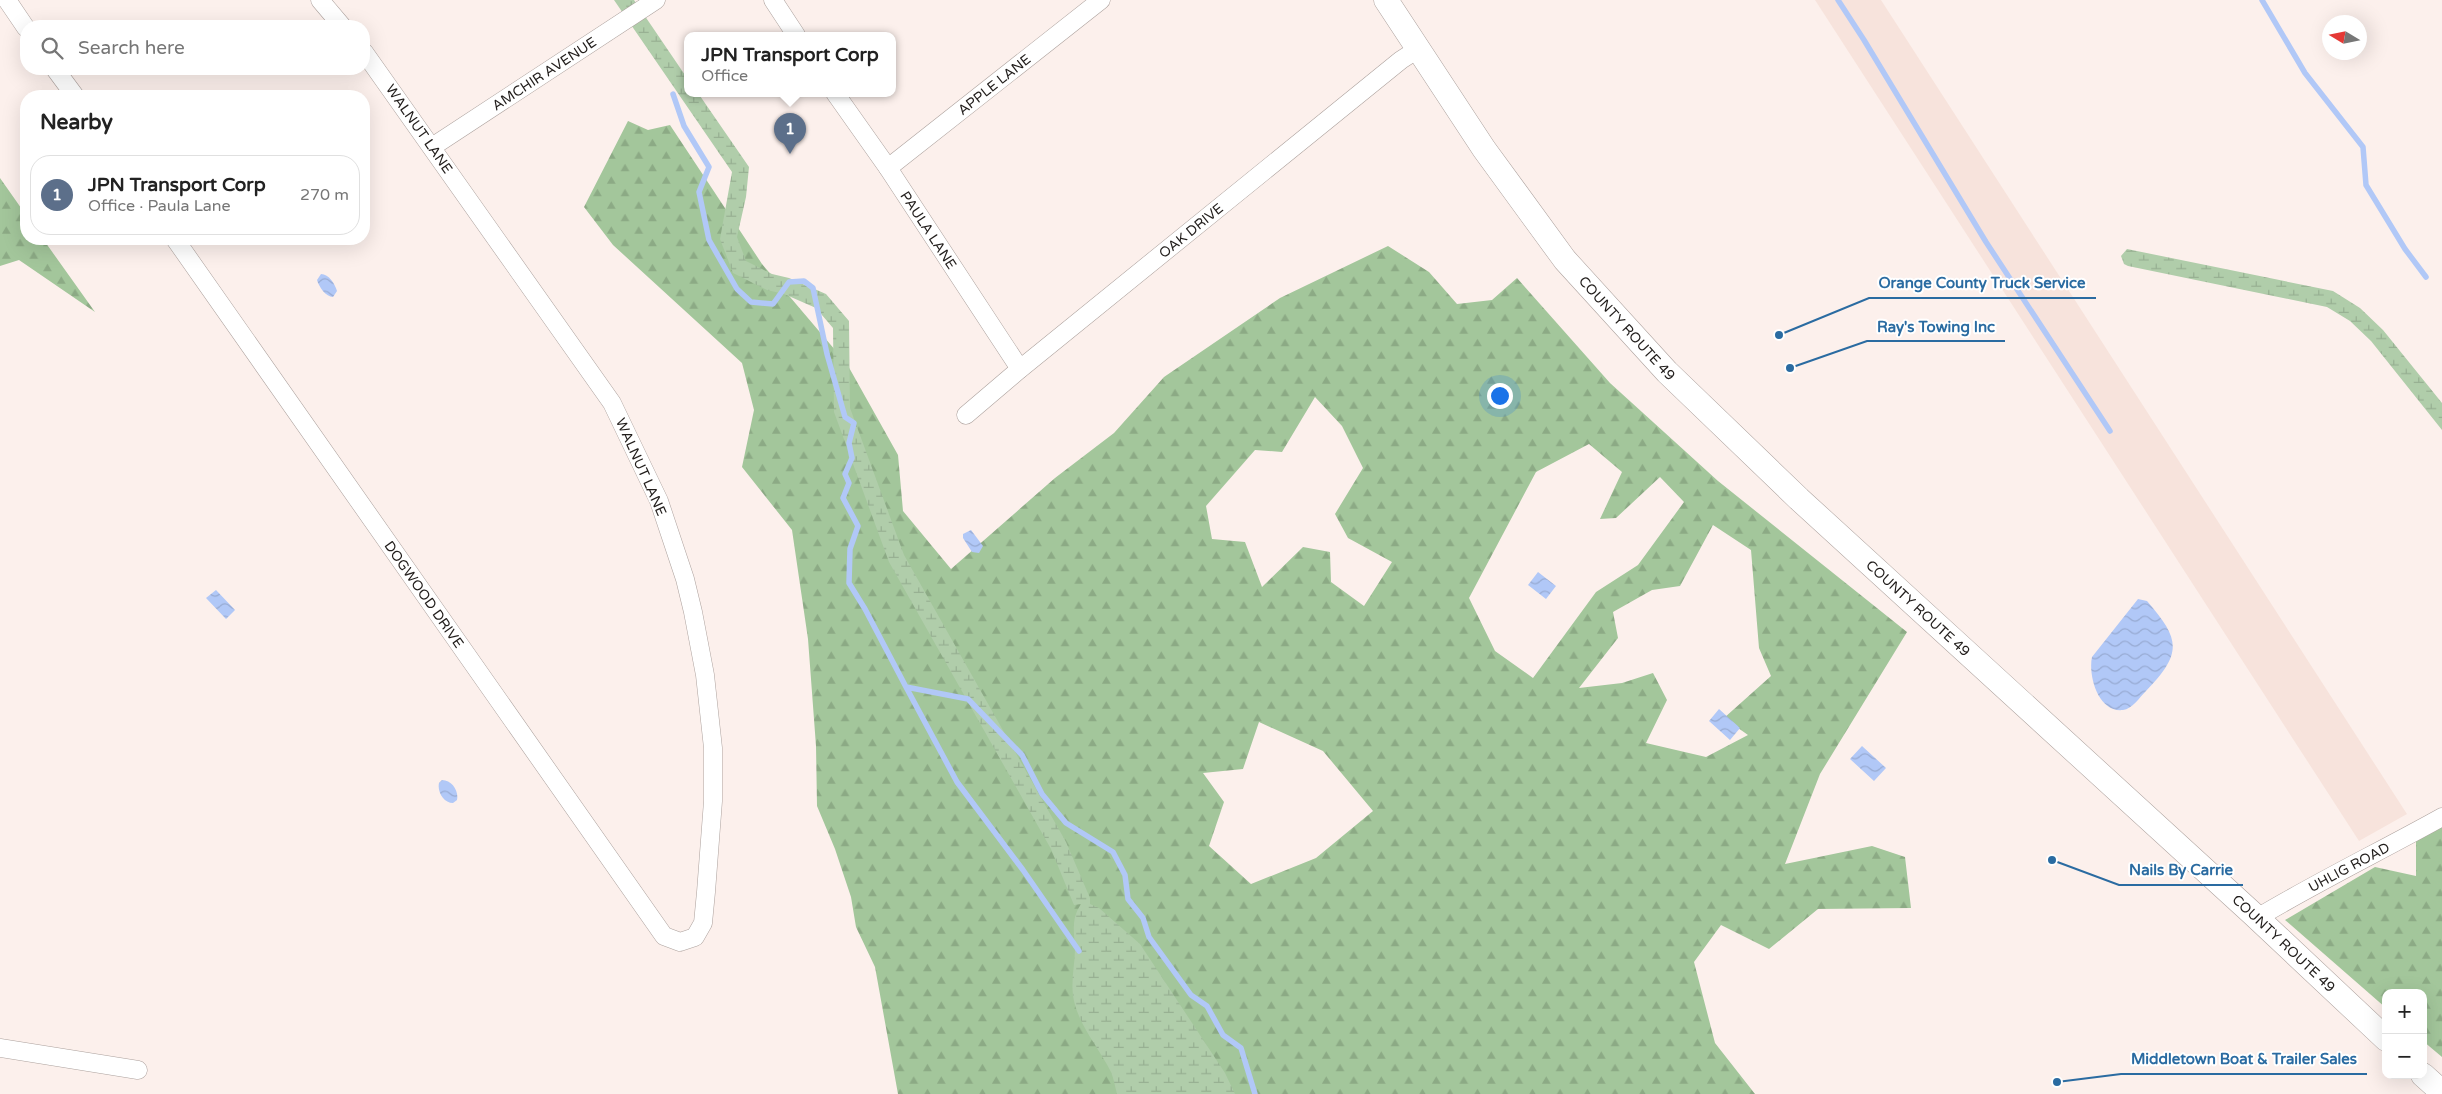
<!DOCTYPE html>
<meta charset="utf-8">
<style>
:root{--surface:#fff;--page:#f6f6f6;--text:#222;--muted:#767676;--line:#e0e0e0;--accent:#2563eb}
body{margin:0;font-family:"Varela Round",sans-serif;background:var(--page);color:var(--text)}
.controls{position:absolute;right:15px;bottom:15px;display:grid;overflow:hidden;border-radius:10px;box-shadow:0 5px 20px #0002}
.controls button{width:45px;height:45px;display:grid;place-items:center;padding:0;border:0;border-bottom:1px solid var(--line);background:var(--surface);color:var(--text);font:25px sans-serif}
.compass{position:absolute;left:2322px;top:15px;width:45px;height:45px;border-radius:50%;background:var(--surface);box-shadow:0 5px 20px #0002;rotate:280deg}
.you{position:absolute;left:1499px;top:395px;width:18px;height:18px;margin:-12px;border:4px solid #fff;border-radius:50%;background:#1a73e8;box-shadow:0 0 0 8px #1a73e833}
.badge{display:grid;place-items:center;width:32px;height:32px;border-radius:50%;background:var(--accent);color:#fff;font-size:16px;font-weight:700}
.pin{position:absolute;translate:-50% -41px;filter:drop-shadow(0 1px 2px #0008)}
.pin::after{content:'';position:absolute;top:26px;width:18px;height:15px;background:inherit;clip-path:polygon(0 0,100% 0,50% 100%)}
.popup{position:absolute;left:684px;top:32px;width:212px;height:65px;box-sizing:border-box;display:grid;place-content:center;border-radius:10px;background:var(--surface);filter:drop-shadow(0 1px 4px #0005);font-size:16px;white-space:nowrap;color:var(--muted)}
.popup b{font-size:19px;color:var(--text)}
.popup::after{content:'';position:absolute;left:50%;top:100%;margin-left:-10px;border:10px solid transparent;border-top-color:var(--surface)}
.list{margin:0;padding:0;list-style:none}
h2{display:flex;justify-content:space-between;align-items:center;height:65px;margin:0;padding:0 20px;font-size:21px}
h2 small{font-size:16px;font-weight:400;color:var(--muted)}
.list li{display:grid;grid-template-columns:32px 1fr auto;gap:15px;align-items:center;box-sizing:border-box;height:80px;margin:0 10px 10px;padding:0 10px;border:1px solid var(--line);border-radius:20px}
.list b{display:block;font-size:19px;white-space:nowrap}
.list p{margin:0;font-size:16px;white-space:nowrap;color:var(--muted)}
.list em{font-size:16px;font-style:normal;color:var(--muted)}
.icon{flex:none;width:28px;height:28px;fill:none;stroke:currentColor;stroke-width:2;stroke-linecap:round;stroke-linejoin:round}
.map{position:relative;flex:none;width:2442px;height:1094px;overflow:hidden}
.search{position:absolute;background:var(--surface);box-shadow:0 5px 20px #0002;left:20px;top:20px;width:350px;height:55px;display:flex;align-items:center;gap:12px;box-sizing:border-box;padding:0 18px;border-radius:20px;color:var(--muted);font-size:19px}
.panel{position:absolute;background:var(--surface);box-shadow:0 5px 20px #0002;left:20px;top:90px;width:350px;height:155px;border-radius:20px}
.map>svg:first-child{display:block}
</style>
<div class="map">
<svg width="2442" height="1094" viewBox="0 0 2442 1094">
<defs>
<pattern id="forest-firs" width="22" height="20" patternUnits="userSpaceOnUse" patternTransform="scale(1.25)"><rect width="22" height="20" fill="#a3c69b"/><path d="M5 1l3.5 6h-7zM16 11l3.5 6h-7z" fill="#8caa85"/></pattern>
<pattern id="wetland-marsh" width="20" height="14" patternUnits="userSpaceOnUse" patternTransform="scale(1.25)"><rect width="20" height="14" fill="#b0cdaa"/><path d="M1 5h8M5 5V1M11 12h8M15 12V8" fill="none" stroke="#97b092"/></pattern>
<pattern id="water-waves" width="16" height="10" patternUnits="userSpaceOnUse" patternTransform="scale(1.25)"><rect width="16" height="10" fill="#b1c8f7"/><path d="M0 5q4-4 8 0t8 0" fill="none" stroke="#98abd3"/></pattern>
</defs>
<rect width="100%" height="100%" fill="#fcf0ec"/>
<path fill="#f7e3dc" d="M 1815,0 L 1881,0 L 2407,814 L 2359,841 Z"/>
<path fill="url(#forest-firs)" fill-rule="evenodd" d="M 628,121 L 648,130 L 670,125 L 762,264 L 847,364 L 898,455 L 903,511 L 951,569 L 1055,478 L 1114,433 L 1164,377 L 1280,298 L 1388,246 L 1429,272 L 1457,304 L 1492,300 L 1517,278 L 1610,383 L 1718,481 L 1907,632 L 1820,774 L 1785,864 L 1872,846 L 1905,857 L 1911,908 L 1818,909 L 1769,949 L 1721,925 L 1694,962 L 1715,1043 L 1755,1094 L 898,1094 L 875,967 L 856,927 L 851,897 L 835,849 L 817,806 L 816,746 L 808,639 L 792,530 L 742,467 L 754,410 L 742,363 L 613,245 L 584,207 ZM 1315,397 L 1342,426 L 1363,468 L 1335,514 L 1348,538 L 1392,562 L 1364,606 L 1331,582 L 1330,552 L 1303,547 L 1262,587 L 1245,542 L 1212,539 L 1206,506 L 1255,450 L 1282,452 ZM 1589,444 L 1622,472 L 1600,519 L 1616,518 L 1660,477 L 1684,502 L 1638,565 L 1596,592 L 1533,678 L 1495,651 L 1469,598 L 1536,472 ZM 1713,525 L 1751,550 L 1759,648 L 1771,676 L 1724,718 L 1748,735 L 1706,757 L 1646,743 L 1667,700 L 1653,673 L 1622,683 L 1579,688 L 1618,638 L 1613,612 L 1652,590 L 1680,586 ZM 1259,722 L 1323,751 L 1373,811 L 1316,858 L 1251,884 L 1209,846 L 1224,802 L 1203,773 L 1243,769 Z
M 0,178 L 26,215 L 26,239 L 43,239 L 95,312 L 19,260 L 0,266 Z
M 2442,822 L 2442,1057 L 2423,1041 L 2423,993 L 2386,993 L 2386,1008 L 2285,920 L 2375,867 L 2416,876 L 2416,829 Z"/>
<path fill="url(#wetland-marsh)" d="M 614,0 L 634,0 L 687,78 L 688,93 L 698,93 L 749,167 L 746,197 L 737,237 L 746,261 L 772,274 L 789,278 L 826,294 L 849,321 L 850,408 L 904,555 L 1066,842 L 1090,898 L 1090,904 L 1099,908 L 1140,944 L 1225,1073 L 1235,1094 L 1117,1094 C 1115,1087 1114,1079 1111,1072 C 1099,1048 1080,1027 1074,1001 C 1070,982 1075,966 1075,948 C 1074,931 1071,919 1081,904 L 1074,905 L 1051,849 L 889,562 L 834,412 L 833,328 L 816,308 L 784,294 L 767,290 L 733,273 L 720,239 L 732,172 Z
M 2127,249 L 2333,291 L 2360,308 L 2383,330 L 2442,403 L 2442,430 L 2371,341 L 2350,321 L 2327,307 L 2128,266 L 2124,264 L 2121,256 Z"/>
<path fill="url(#water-waves)" d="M 321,274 C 329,274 335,284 337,291 L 333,297 C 326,297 319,287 317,280 Z
M 971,530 L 983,546 L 979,553 L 972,552 L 963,538 L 963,534 Z
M 1538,572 L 1556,586 L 1546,599 L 1528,585 Z
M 216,590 L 235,610 L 226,619 L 206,598 Z
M 2138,599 L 2147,601 C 2180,639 2183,653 2146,691 C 2140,697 2132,709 2123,710 C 2098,713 2088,675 2092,657 Z
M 1719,709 L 1740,728 L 1730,740 L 1709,721 Z
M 1862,746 L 1886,768 L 1874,781 L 1850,759 Z
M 442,780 C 452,780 459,791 457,800 L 453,803 C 444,803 437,792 439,783 Z"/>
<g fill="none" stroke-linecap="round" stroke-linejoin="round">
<path stroke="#b1c8f7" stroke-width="5.5" d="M 1838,0 L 1864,40 L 1986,242 L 2110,431
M 2262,0 L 2305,73 L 2363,147 L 2366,185 L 2405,249 L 2426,277
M 673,94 L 684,126 L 709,167 L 699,192 L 709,240 L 737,289 L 751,302 L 773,304 L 789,282 L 804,281 L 813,288 L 827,354 L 845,417 L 854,423 L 849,443 L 852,458 L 845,474 L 849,483 L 843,498 L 858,526 L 850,549 L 849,583 L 865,609 L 906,687 L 968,699 L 1022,755 L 1042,794 L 1066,823 L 1113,852 L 1125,875 L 1128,899 L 1143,918 L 1149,937 L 1191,995 L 1207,1006 L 1223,1035 L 1241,1048 L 1255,1094
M 906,687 L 957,782 L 1023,870 L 1079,951"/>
<defs>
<g id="street">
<path d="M 7,0 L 26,28"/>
<path d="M 320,0 L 342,26"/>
<path d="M 773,0 L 796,35"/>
<path d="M 55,69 L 75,96"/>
<path id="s1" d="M 835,93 L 888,168 L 1020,369"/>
<path id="s2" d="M 432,147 L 656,0"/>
<path id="s3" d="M 888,168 L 1101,0"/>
<path id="s4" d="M 175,239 L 664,936 L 680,942 L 695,937 L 703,923 L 706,892 L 713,801 L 713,748 L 705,675 L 693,612 L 685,579 L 659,501 L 612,403 L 364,52"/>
<path id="s5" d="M 966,415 L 1020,369 L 1401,60 L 1418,49"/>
<path id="s6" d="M 2257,918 C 2317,882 2381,851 2442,817"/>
<path d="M 0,1048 L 138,1070"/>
</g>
<g id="secondary">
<path id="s7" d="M 1386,0 L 1484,149 L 1565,260 L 1667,372 L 1799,499 L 2253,914 L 2386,1039"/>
<path d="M 2423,1075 L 2442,1092"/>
</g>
</defs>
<use href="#street" stroke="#aca19d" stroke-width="19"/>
<use href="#secondary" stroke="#aca19d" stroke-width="25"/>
<use href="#street" stroke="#fff" stroke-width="18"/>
<use href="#secondary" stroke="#fff" stroke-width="24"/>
</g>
<g text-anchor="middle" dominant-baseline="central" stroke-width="4" stroke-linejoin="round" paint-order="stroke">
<g font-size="14" fill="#211d1b" stroke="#fff">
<text stroke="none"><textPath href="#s2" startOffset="134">AMCHIR AVENUE</textPath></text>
<text stroke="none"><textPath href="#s3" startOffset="135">APPLE LANE</textPath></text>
<text transform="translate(419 129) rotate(55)">WALNUT LANE</text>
<text stroke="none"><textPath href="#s1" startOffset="166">PAULA LANE</textPath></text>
<text stroke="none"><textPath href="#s5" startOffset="291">OAK DRIVE</textPath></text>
<text stroke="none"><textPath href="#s7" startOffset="408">COUNTY ROUTE 49</textPath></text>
<text transform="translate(641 467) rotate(66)">WALNUT LANE</text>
<text stroke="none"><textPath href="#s4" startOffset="434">DOGWOOD DRIVE</textPath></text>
<text stroke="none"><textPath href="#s7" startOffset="812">COUNTY ROUTE 49</textPath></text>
<text stroke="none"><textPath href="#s6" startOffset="105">UHLIG ROAD</textPath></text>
<text stroke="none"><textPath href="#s7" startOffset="1308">COUNTY ROUTE 49</textPath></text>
</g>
</g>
<path fill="none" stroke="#2a6ba1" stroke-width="2" d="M1779 335L1869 298H2096M1790 368L1867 341H2005M2052 860L2119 885H2243M2057 1082L2121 1074H2367"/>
<g fill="#2a6ba1" stroke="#fff" stroke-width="2">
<circle cx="1779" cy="335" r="5"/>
<circle cx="1790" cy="368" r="5"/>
<circle cx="2052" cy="860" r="5"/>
<circle cx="2057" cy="1082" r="5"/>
</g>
<g font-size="15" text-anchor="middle" font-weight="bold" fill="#2a6ba1" stroke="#fff" stroke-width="4" stroke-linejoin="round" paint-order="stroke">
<text x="1982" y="288">Orange County Truck Service</text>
<text x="1936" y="332">Ray's Towing Inc</text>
<text x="2181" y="875">Nails By Carrie</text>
<text x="2244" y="1064">Middletown Boat &amp; Trailer Sales</text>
</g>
</svg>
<div class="controls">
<button>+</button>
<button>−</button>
</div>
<svg class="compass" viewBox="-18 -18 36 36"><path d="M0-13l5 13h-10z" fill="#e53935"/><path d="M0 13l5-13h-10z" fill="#767676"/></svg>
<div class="you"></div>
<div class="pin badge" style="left:790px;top:154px;background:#5c6f8a">1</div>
<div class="popup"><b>JPN Transport Corp</b>Office</div>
<div class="search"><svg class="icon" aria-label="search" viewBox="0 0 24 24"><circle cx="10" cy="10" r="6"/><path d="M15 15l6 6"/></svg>Search here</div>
<section class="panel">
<h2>Nearby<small></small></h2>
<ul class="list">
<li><span class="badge" style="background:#5c6f8a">1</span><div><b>JPN Transport Corp</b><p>Office · Paula Lane</p></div><em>270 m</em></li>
</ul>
</section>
</div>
